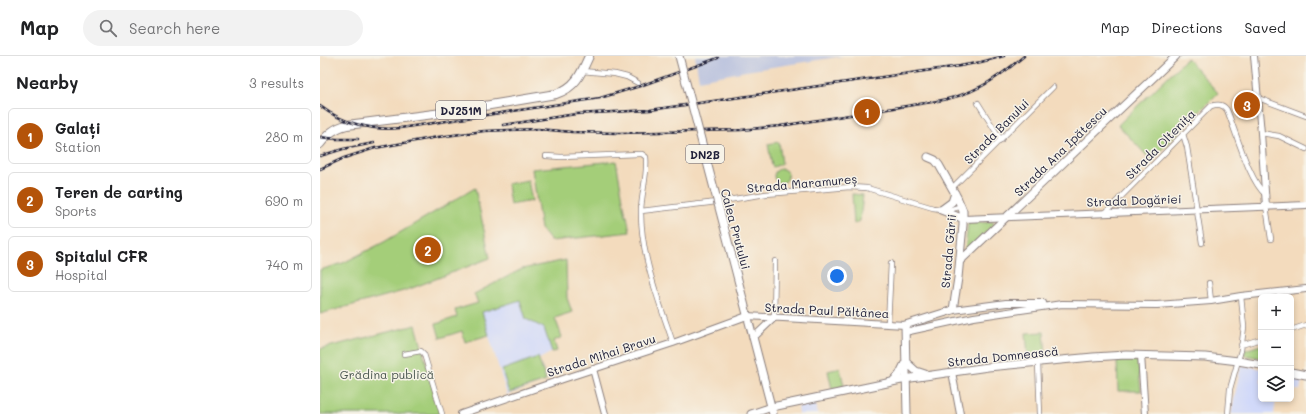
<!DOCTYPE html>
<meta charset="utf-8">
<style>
:root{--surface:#fff;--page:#f2f2f2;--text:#202124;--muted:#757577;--line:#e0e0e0;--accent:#b45309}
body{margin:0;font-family:Mali,sans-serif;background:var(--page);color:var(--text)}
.controls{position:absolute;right:12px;bottom:12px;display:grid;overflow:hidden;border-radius:6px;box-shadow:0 2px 6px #0003}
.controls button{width:36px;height:36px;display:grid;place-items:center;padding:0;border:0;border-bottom:1px solid var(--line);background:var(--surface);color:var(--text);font:20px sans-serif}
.you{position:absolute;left:517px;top:220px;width:14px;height:14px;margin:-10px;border:3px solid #fff;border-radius:50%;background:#1a73e8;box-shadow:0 0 0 6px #1a73e833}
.badge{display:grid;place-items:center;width:26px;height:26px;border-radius:50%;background:var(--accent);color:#fff;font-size:13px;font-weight:700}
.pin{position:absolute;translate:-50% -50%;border:2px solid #fff;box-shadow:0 1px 4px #0006}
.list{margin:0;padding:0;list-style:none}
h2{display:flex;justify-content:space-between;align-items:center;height:52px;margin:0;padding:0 16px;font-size:17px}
h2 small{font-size:13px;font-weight:400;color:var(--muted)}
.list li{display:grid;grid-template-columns:26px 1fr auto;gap:12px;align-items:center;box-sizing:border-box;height:56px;margin:0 8px 8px;padding:0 8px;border:1px solid var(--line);border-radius:6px}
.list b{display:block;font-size:15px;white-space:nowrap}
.list p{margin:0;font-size:13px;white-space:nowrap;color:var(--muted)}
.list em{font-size:13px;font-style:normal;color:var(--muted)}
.icon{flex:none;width:22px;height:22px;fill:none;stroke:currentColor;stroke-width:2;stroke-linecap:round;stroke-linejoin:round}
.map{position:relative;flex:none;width:986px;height:358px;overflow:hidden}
header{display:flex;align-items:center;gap:24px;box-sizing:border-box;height:56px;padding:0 20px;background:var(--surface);border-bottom:1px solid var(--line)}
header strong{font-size:19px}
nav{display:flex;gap:22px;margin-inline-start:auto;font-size:14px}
.search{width:280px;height:36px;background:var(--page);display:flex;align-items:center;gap:10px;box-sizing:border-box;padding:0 14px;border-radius:22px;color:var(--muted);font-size:15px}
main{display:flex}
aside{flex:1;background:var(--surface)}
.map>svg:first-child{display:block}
</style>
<header>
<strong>Map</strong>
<div class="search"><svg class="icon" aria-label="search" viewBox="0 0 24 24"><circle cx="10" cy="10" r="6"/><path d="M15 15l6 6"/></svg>Search here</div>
<nav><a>Map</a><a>Directions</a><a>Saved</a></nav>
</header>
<main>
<aside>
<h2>Nearby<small>3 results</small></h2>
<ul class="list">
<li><span class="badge">1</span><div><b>Galați</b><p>Station</p></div><em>280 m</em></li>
<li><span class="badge">2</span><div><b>Teren de carting</b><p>Sports</p></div><em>690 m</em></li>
<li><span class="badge">3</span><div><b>Spitalul CFR</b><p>Hospital</p></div><em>740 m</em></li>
</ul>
</aside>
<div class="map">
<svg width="986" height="358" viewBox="0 0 986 358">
<rect width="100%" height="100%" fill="#f7f3e8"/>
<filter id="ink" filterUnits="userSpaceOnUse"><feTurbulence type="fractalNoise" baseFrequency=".025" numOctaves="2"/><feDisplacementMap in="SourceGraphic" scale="8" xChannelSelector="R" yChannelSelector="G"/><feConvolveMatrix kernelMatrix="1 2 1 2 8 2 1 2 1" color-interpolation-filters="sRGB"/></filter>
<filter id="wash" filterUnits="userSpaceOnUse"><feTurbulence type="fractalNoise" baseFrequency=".012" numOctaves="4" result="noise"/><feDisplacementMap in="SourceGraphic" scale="16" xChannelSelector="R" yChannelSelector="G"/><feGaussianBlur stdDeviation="0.9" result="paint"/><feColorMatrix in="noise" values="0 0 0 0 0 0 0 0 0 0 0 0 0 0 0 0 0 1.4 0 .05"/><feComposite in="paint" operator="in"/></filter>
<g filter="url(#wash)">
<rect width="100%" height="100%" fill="#f3dbbd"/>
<path fill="#d1d9f9" d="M 200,244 L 206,263 L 224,272 L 232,296 L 219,303 L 227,325 L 187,339 L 162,256 Z
M 921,309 L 941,313 L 941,343 L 956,343 L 954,358 L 911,358 Z
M 971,321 L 982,323 L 980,334 L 971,334 Z
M 495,347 L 498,358 L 479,358 L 478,351 Z"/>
<path fill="#bbc3de" d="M 375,0 L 524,0 L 426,15 L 379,24 Z"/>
<path fill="#a4ce79" stroke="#63785a" d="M 867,2 L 898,37 L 831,104 L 798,69 Z
M 459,86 L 462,108 L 453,111 L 452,110 L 448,88 Z
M 296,105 L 306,160 L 307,160 L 310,176 L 231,185 L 221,173 L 212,113 Z
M454 120a7 7 0 1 1 14 0a7 7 0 1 1-14 0Z
M 208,124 L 212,145 L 190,149 L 187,128 Z
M 155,132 L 170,202 L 87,234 L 0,258 L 0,214 L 23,207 L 64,186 Z
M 532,138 L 543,139 L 540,165 L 534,168 Z
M 673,166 L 674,168 L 647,195 L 645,195 L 648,167 Z
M 246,204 L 247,242 L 252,256 L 235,262 L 242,281 L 234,285 L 237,295 L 232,296 L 224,272 L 206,263 L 200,244 L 162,256 L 169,279 L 145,286 L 142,275 L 120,282 L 116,268 L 137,261 L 135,254 L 158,247 L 154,238 L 202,213 Z
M 96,269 L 120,358 L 0,358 L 0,293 Z
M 724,276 L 726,299 L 708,301 L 706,277 Z
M 941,289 L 941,302 L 924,299 L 925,294 Z
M 218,301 L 226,325 L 189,337 L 182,314 Z
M 797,305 L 818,305 L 821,335 L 798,335 Z
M 520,312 L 524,330 L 512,333 L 508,315 Z"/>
</g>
<g filter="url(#ink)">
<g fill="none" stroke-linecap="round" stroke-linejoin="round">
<defs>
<path id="minor" d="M 262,15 L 295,18 L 307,21 L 318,27
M 938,42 L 986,60
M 658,47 L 681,84
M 941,77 L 959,80 L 986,93
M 863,78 L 867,91 L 882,187
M 226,100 L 241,101 L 319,98 L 322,98 L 326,101 C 328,119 321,138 321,156 C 321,201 339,245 353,287
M 632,132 L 733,31
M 946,150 L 951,183
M 321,155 L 389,147 L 446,138 L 530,131 L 547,132 L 613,152 L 629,154 L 642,150
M 786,156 L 891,50 C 898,48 903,48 907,54 C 916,76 929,125 946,139
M 889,227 L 891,245
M 454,262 L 455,205
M 568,268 L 571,207
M 971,274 L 986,269
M 921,289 L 941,283
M 84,298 L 101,295 L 104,298 L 122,358
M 718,307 L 720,358
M 908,358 L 910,333 L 921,294 L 924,271 L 921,240"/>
<path id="tertiary" d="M 934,0 L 941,77 L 946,150
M 644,163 L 986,149
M 633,254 L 686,247 L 723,247
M 585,276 L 654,261 L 742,248 L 837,249 L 891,245 L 921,240 L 986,233
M 433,282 L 454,262
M 821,299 L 825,358
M 273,313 L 285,358
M 632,316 L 640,358
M 141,358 L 243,323 L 353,287 L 427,260 L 585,269"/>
<path id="secondary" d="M 635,137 L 632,146 L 621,154 L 644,163
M 640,205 L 856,0
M 586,306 L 596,315 L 605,318
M 971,316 L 986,319
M 572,326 L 579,319 L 585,307
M 431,358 L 452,351 L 591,322 L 668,311 L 773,301 L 806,299 L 885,301 L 918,305 L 941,309
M 587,358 L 585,269 L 633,254 L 638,222 L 643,169 L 643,155 L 637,141 L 619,109 L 615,104 L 608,101"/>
<path id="primary" d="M 411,197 L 453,358"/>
<path id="trunk" d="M 0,88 C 8,78 14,72 27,69 L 122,57 L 236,38 C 256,31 261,18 269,0"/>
</defs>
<use href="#minor" stroke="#8a7e7c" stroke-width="6"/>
<use href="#tertiary" stroke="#8a7e7c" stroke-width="8"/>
<use href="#secondary" stroke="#8a7e7c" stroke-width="9"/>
<use href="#primary" stroke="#8a7e7c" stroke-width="9"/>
<use href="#trunk" stroke="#8a7e7c" stroke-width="10"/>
<use href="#minor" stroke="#fff" stroke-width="4.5"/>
<use href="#tertiary" stroke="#fff" stroke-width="6"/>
<use href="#secondary" stroke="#fff" stroke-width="7"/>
<use href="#primary" stroke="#fff" stroke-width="7"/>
<use href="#trunk" stroke="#fff" stroke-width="8"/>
<defs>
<path id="rail" d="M 0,50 C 22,67 52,75 80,72 L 280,42 L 320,30 L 398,2
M 183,69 L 256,58 L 330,54 L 640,10 L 661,6 L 684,0
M 0,81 L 16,83 L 38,83
M 0,100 L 23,93 L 54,87
M 0,113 L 24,102 L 55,92 L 118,81 L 164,75 L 218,73 L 252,76 L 299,77 L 421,74 L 460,70 L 612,46 C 652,40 674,25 704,0"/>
</defs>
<use href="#rail" stroke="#22223b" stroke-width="2.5"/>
<use href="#rail" stroke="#f7f3e8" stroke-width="1" stroke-dasharray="3" stroke-linecap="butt"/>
<defs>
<path id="primary-bridge" d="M 359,0 L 411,197"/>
</defs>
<use href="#primary-bridge" stroke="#8a7e7c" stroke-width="9" stroke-linecap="butt"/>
<use href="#primary-bridge" stroke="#fff" stroke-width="7"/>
</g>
</g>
<g text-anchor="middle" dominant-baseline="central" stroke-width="3" stroke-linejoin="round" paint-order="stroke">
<g fill="#f7f3e8" stroke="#62616f" stroke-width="1">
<rect x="116" y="45" width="50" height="18" rx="3"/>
<rect x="366" y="89" width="38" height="18" rx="3"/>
</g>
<g font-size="11" font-weight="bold" fill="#22223b">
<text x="141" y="54">DJ251M</text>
<text x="385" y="98">DN2B</text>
</g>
<g font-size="12" fill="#22223b" stroke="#f7f3e8">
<text transform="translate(676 75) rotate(-45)">Strada Banului</text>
<text transform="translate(840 88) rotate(-45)">Strada Oltenița</text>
<text transform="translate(740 95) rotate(-44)">Strada Ana Ipătescu</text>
<text transform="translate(482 127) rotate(-5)">Strada Maramureș</text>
<text transform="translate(814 144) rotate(-2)">Strada Dogăriei</text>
<text transform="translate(416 173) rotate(75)">Calea Prutului</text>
<text transform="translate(628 195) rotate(-85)">Strada Gării</text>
<text transform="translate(507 254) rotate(3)">Strada Paul Păltânea</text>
<text transform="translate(281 299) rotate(-18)">Strada Mihai Bravu</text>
<text transform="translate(683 300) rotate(-6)">Strada Domnească</text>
</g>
<g font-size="12" fill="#49564e" stroke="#f7f3e8">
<text x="67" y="318">Grădina publică</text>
</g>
</g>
</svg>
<div class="controls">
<button>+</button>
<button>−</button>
<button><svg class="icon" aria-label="layers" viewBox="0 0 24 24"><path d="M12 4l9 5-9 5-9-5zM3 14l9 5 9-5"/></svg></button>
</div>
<div class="you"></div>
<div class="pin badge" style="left:547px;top:56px">1</div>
<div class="pin badge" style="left:108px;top:194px">2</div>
<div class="pin badge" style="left:927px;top:49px">3</div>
</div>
</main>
